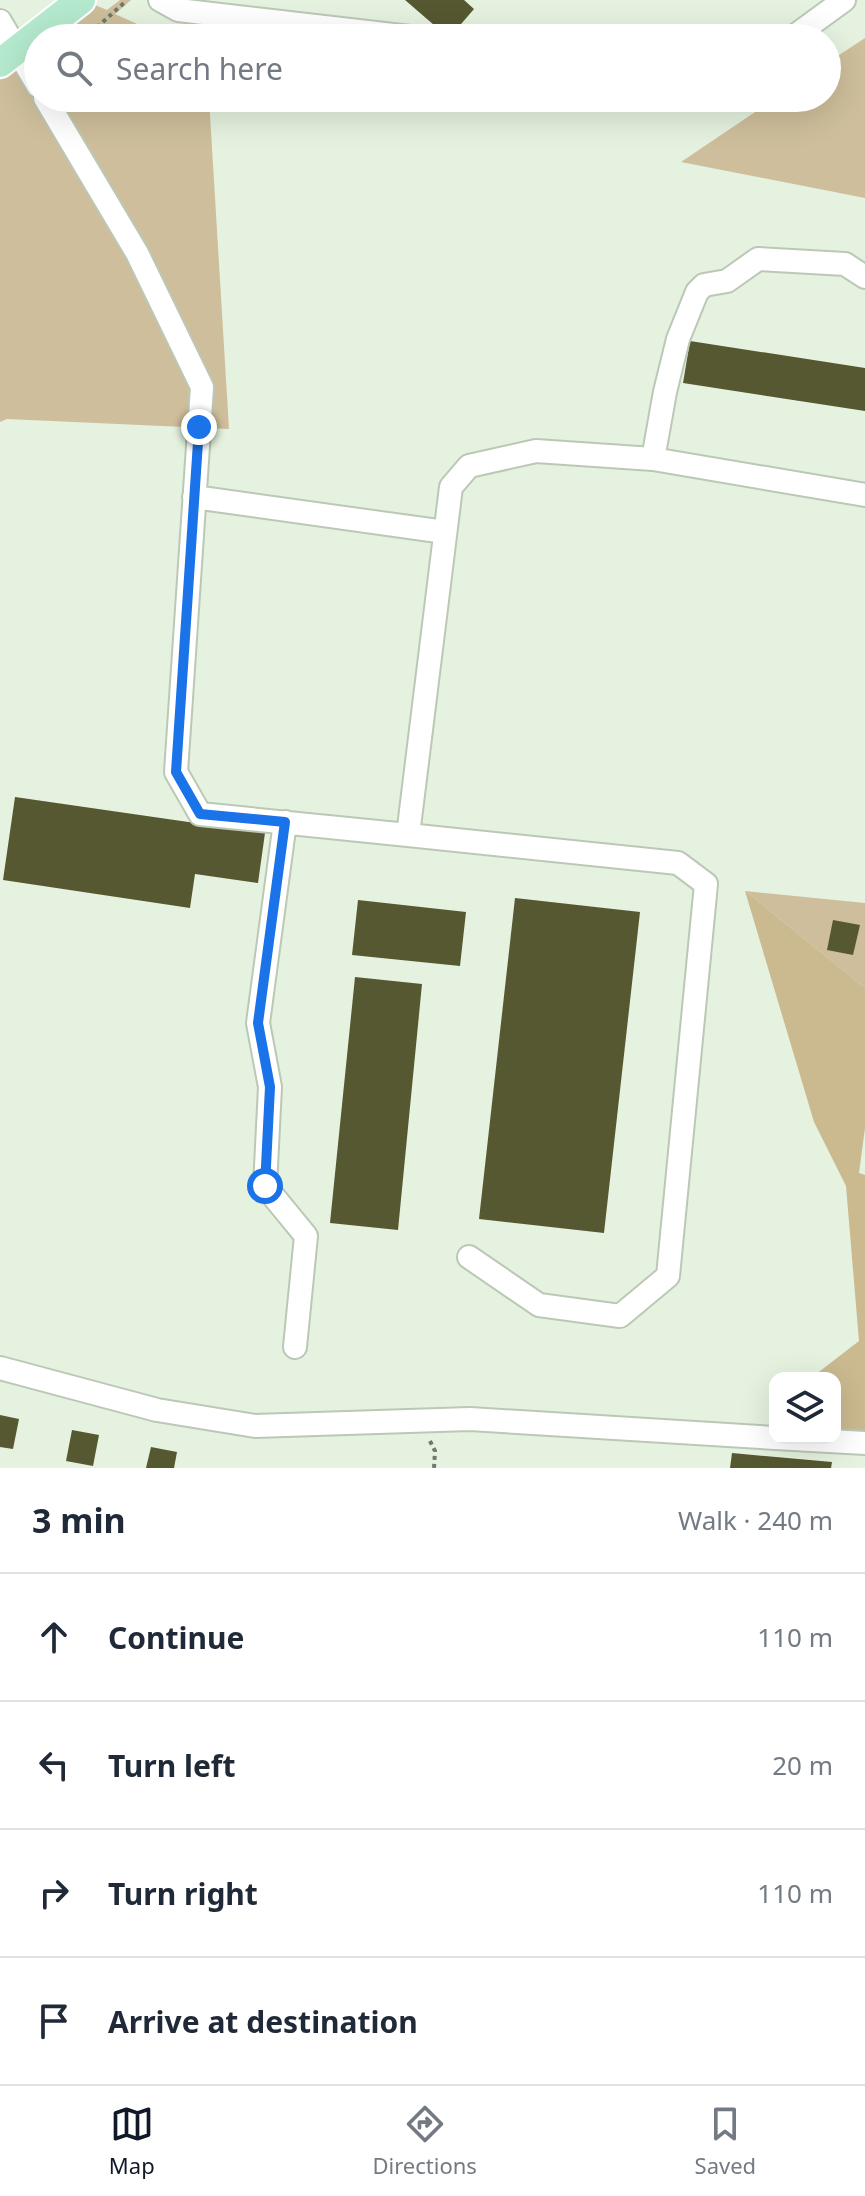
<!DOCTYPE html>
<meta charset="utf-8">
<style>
:root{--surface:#fff;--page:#f6f6f7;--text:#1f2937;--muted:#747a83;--line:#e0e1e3;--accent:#111827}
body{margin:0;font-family:"Noto Sans",sans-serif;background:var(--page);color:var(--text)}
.controls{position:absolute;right:24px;bottom:24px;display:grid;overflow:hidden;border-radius:16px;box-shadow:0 8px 32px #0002}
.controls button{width:72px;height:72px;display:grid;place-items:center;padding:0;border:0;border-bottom:2px solid var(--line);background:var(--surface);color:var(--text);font:40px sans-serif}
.stop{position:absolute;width:24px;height:24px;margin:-18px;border:6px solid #1a73e8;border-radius:50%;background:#fff}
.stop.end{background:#1a73e8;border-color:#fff;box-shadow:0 2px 8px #0008}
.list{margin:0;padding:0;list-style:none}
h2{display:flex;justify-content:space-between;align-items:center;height:104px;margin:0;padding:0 32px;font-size:34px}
h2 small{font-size:26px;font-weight:400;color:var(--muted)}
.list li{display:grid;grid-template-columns:52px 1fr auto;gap:24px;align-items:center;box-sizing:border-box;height:128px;padding:0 32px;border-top:2px solid var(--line)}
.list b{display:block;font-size:30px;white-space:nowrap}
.list em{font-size:26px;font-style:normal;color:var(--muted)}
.icon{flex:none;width:44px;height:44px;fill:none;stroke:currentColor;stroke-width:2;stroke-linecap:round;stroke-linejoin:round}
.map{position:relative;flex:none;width:865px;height:1468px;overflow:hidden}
.search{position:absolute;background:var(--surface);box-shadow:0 8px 32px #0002;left:24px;right:24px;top:24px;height:88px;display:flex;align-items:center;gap:20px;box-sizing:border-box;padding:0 28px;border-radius:44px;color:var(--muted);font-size:30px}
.sheet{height:616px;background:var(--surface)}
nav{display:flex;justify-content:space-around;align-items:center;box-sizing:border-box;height:112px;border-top:2px solid var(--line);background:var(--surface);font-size:22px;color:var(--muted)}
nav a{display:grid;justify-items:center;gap:4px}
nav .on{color:var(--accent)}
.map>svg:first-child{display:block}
</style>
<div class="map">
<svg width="865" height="1468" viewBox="0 0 865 1468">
<rect width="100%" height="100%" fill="#e5f2df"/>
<path fill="#cebe9b" d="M 120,0 L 131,0 L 115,14 L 168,38 L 53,38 L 95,5 L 107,10 Z
M 865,38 L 865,198 L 681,162 L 776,98 L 827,98 L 827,63 Z
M 38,50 L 38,98 L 209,98 L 229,429 L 7,419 L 0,422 L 0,80 Z
M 745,891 L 865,903 L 865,988 Z"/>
<path fill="#cbb990" d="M 745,891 L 865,988 L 865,1128 L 859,1173 L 865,1175 L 865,1441 L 835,1430 L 835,1378 L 811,1378 L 859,1341 L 846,1186 L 814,1122 Z"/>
<path fill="#565831" d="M 405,0 L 464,0 L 474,9 L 449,38 Z
M 690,341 L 865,368 L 865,411 L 683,383 Z
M 15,797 L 265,833 L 258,883 L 195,874 L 190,908 L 3,880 Z
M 515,898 L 640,912 L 604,1233 L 479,1219 Z
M 358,900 L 466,912 L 460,966 L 352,955 Z
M 833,920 L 860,925 L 853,955 L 827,950 Z
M 355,977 L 422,984 L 398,1230 L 330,1223 Z
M 0,1415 L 19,1419 L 13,1449 L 0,1447 Z
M 72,1430 L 99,1435 L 93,1466 L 66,1461 Z
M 151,1447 L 177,1452 L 174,1468 L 146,1468 Z
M 732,1453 L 832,1462 L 831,1468 L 730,1468 Z"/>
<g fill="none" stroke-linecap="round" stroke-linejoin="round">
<defs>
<path id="minor" d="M 160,0 L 178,10 L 419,38
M 0,21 L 38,86
M 792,38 L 844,0
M 45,98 L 137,253 L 202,387 L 176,772 L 200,814 L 408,835 L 451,487 L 469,466 L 536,451 L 653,459 L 865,495
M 653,459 L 665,392 L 678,339 L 697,292 L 704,285 L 727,281 L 758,259 L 845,264 L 865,277
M 194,497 L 445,532
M 285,822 L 258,1023 L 270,1087 L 265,1186 L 306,1236 L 295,1347
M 408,835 L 678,863 L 706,884 L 668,1276 L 620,1316 L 539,1305 L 469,1257
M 0,1368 L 157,1410 L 255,1426 L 470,1419 L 775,1438
M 776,1438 L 865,1443"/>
<path id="major" d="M 0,63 L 81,0"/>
</defs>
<use href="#minor" stroke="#bcc8b6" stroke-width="26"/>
<use href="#major" stroke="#fff" stroke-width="32"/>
<path stroke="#70796d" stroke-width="4" stroke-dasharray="4 4" stroke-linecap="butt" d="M 85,38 L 125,2
M 430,1441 L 435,1451 L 434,1468"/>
<use href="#minor" stroke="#fff" stroke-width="22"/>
<use href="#major" stroke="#b4e9cd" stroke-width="28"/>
</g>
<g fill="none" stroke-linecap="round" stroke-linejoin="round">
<path stroke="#1a73e8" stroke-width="10" d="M 199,427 L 176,772 L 200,814 L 285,822 L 258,1023 L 270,1087 L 265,1186"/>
</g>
</svg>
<div class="controls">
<button><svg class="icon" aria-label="layers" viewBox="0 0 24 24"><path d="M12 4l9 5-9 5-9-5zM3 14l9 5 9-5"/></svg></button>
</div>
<div class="stop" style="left:265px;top:1186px"></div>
<div class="stop end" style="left:199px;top:427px"></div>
<div class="search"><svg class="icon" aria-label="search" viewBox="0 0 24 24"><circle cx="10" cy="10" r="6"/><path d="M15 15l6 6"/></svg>Search here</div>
</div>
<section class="sheet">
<h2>3 min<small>Walk · 240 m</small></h2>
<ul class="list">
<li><svg class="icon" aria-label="ahead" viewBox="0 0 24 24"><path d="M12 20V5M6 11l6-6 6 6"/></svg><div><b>Continue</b></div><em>110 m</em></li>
<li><svg class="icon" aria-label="left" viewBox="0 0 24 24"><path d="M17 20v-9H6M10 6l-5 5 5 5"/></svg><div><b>Turn left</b></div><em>20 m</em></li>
<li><svg class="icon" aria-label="right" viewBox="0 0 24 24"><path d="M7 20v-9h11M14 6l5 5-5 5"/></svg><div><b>Turn right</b></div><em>110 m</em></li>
<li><svg class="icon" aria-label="arrive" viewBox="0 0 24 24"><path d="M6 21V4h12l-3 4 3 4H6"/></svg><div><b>Arrive at destination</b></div></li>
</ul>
</section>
<nav>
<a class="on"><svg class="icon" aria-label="map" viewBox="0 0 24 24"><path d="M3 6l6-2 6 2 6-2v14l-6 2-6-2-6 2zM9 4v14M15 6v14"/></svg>Map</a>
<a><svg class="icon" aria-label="directions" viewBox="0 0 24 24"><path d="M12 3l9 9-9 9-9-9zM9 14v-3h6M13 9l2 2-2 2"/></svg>Directions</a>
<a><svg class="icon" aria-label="saved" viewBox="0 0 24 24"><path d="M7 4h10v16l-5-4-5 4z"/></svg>Saved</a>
</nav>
